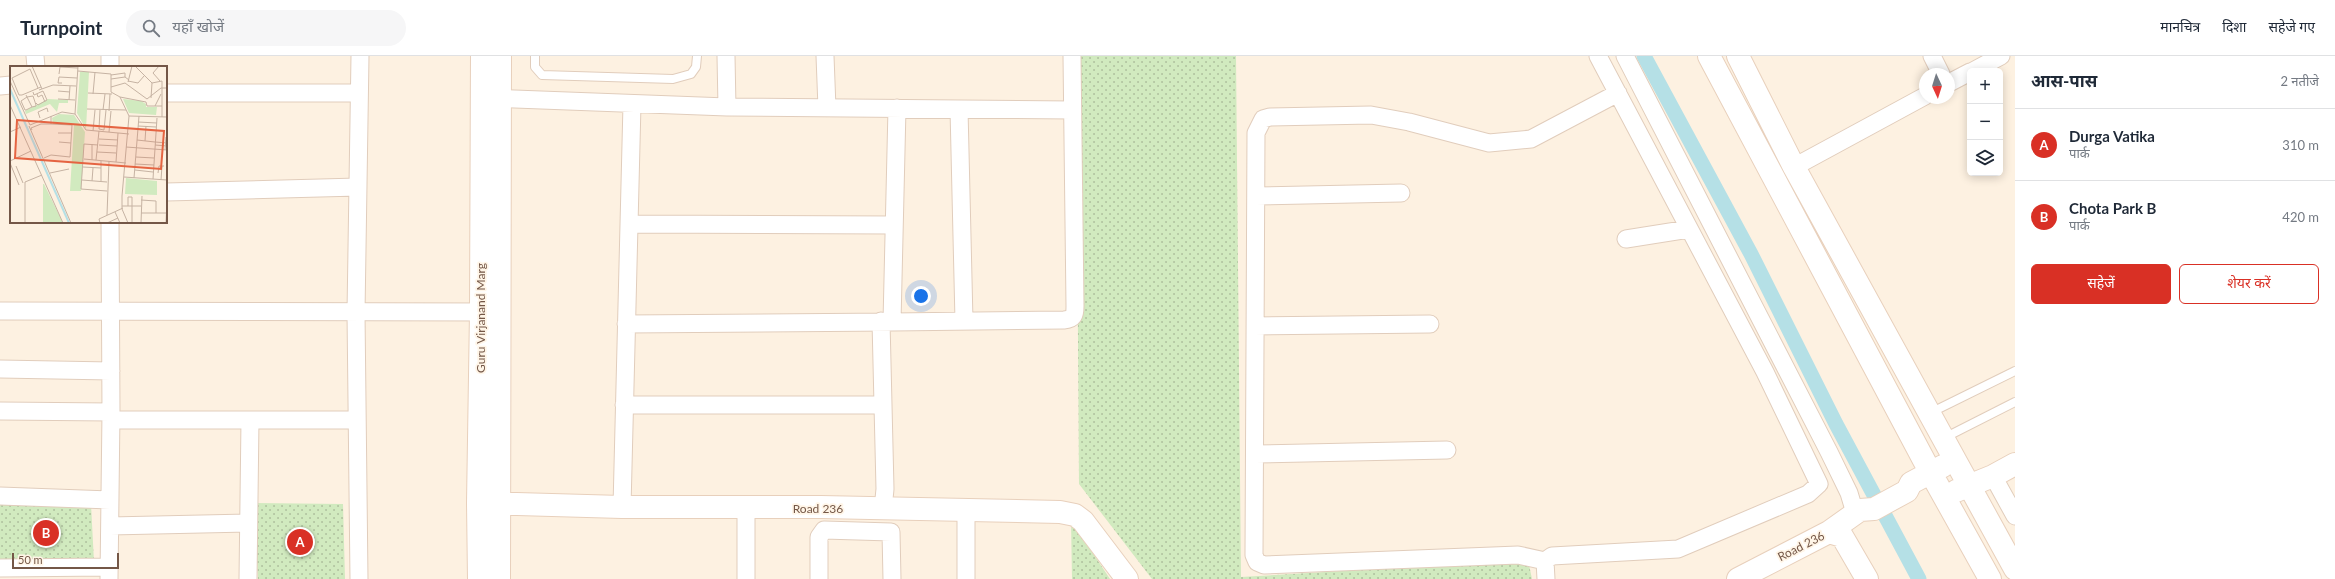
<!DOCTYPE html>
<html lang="hi">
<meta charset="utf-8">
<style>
:root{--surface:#fff;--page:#f6f6f7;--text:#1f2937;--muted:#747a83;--line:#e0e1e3;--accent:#d93025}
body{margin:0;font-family:Lato,"Noto Sans Devanagari",sans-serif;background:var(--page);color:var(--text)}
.controls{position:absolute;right:12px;top:12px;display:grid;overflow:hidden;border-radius:6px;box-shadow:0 2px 10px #0003}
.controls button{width:36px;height:36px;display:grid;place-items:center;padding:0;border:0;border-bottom:1px solid var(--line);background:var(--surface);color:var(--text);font:20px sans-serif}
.compass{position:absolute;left:1919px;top:12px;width:36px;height:36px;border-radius:50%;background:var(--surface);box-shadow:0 2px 10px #0003;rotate:176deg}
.scale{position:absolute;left:12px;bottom:10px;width:107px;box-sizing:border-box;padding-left:4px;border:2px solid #745747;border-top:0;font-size:11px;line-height:14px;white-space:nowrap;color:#745747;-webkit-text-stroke:3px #fff5e7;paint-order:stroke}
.you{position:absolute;left:921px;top:240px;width:14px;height:14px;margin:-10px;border:3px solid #fff;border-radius:50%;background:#1a73e8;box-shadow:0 0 0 6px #1a73e833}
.badge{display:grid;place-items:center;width:26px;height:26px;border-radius:50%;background:var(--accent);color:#fff;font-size:13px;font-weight:700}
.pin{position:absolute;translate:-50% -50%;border:2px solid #fff;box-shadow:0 1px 4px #0006}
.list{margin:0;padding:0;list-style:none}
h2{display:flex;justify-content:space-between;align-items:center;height:52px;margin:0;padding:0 16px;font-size:17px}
h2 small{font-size:13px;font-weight:400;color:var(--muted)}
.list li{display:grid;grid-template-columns:26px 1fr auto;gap:12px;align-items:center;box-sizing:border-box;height:72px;padding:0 16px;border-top:1px solid var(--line)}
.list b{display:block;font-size:15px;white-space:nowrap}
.list p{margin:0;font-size:13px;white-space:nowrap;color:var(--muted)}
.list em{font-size:13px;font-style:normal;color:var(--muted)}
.actions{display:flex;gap:8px;padding:12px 16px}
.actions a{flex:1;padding:9px 0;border:1px solid var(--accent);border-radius:6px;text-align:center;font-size:14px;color:var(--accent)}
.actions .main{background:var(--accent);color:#fff}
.icon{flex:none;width:22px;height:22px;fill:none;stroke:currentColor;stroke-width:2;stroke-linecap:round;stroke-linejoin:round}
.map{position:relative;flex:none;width:2015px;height:523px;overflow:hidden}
header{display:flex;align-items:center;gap:24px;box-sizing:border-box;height:56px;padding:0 20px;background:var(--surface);border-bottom:1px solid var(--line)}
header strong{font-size:19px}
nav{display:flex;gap:22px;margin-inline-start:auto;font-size:14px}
.search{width:280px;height:36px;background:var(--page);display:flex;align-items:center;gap:10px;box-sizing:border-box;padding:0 14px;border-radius:22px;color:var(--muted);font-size:15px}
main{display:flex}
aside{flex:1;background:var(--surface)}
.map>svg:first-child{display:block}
</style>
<header>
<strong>Turnpoint</strong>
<div class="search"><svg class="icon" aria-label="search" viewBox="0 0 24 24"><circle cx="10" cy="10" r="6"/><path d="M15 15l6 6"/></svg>यहाँ खोजें</div>
<nav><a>मानचित्र</a><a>दिशा</a><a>सहेजे गए</a></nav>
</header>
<main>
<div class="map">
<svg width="2015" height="523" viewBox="0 0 2015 523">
<defs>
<pattern id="park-dots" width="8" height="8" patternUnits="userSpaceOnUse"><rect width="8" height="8" fill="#d1eabf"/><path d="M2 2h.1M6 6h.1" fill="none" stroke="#aec09d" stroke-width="1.8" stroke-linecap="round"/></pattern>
</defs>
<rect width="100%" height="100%" fill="#fdf1e1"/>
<path fill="url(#park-dots)" d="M 1076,0 L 1236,0 L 1241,521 L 1528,504 L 1532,523 L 1152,523 L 1079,428 Z
M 254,447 L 343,448 L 345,523 L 258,523 Z
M 0,448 L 91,448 L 94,506 L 0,507 Z
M 1071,464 L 1110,523 L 1072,523 Z"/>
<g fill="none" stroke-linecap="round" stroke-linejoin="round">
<path stroke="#b5e0e6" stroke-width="15" d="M 1644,0 L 1751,198 L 1836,368 L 1919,523"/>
<defs>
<path id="lane" d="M 535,0 L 535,11 L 542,19 L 673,23 L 691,18 L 696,11 L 697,0
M 1930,357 L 2015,315
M 1944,382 L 2015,346"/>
<path id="street" d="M 35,0 L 36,11
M 110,0 L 110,11
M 726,0 L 727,51
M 825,0 L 827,52
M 1625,0 L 1829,396 L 1849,437 L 1855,457
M 1932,0 L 1941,18
M 1973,15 L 2001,0
M 1949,27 L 1970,16
M 0,30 L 11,29
M 166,37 L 359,37
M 488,42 L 727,51 L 1072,54
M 959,53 L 964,265
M 1794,111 L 1925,40
M 166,136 L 358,131
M 1256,140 L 1401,137
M 629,168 L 894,169
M 1626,183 L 1689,173
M 0,255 L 492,256
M 881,265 L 885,433 L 883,453
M 892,266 L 1064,264 C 1074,263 1075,259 1075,250 L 1072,0
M 626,268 L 892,266 L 897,52
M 1255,270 L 1430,268
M 0,313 L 111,315
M 624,349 L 881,349
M 0,355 L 111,356
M 111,364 L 357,364
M 1255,398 L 1447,394
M 1993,420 L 2015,460
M 0,440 L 110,444
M 622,451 L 632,48
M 746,452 L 746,523
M 110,470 L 248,467
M 1545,505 L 1518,499 L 1264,509 L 1257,506 L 1254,499 L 1256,77 L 1263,63 L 1270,61 L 1371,59 L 1409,66 L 1489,87 L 1531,83 L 1618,37
M 0,512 L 109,511
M 109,523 L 111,356 L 110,166
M 248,523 L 250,364
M 359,523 L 356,257 L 360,0
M 819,523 L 819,481 L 824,474 L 891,476 L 892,523
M 966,523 L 966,454
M 1546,523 L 1545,505 L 1552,500 L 1678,493 L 1808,438 L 1819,428 L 1765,316 L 1598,0"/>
<path id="secondary" d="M 1709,0 L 1927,410 L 1990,523
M 1738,0 L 1794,111 L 2015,513
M 1956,435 L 1993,420 L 2015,408
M 478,447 L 622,451 L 821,451 L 1060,456 L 1075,459 L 1083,465 L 1127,523
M 1829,476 L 1860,454 L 1874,453 L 1907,435 L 1911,427 L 1943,410
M 479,523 L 478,447 L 481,256 L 482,0
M 499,523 L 500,0
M 1738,523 L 1829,476 L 1842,480 L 1867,523"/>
</defs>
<use href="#lane" stroke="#e1cdbc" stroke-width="10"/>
<use href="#street" stroke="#e1cdbc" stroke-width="19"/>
<use href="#secondary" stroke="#e8d0bc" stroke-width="24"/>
<use href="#lane" stroke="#fff" stroke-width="8"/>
<use href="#street" stroke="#fff" stroke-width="17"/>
<use href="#secondary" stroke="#fff" stroke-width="22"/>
</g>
<g text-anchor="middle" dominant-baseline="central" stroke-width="3.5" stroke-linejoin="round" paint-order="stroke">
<g font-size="12" fill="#745747" stroke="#fff5e7">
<text transform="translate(480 262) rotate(-90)">Guru Virjanand Marg</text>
<text x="818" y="452">Road 236</text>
<text transform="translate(1801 490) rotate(-27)">Road 236</text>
</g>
</g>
<g transform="translate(10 10)">
<rect width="157" height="157" fill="#fdf1e1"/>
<path d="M 70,6 L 79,6 L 76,63 L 67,47 ZM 38,33 L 58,34 L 58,37 L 49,37 L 47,46 L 40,38 L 16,48 L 15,45 ZM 113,33 L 131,35 L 136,38 L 136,41 L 147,41 L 146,49 L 119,47 ZM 49,48 L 64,49 L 75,66 L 71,125 L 60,125 L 64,59 L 43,58 L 42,52 ZM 116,112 L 147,115 L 147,129 L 115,128 ZM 33,118 L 34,118 L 53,157 L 33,156 Z" fill="#d1eabf"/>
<path fill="none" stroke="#b5e0e6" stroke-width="2" d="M 0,23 L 59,157"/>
<path fill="none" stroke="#c6b3a3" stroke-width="1" d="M 22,0 L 32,23M 125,0 L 142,17M 149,0 L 143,7 L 150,15M 68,5 L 101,8 L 101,26 L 110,31 L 119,50M 49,8 L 50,1 L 68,2M 101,9 L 115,7 L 115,11 L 119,14M 101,13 L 115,11M 0,15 L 20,59 L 52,46 L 65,48 L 76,64 L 119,68M 118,15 L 128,17 L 134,10M 118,16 L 122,0M 52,17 L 48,17 L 49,11 L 67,12M 101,21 L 115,17 L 137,33 L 151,22 L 157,22M 28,22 L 20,3 L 2,12 L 9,29 L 12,29 L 31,21M 29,24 L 43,19 L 66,20M 48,25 L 60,26M 23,26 L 24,29 L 33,25 L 37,34 L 28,39 L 26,37M 78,27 L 102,28M 27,28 L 28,31 L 32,29 L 35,36M 83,28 L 85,6M 16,29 L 17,31 L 23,30 L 26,39 L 26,40 L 22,41 L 16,44 L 15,44 L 11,35 L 17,31 L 22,41M 110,31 L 136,36 L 137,40 L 152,40M 141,32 L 142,17 L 152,15 L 152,51M 48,33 L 65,34M 59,34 L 60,20M 0,39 L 53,157M 145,40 L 151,28M 77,43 L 116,44M 90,44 L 89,63 L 94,64 L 96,44M 93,44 L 95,28M 99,45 L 100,28M 65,48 L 68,0M 30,52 L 28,46 L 37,42 L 38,46M 128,56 L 147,57M 19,60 L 61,157M 128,60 L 146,61M 22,64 L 21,62 L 31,58 L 41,58 L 41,50M 83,65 L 85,44M 0,66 L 11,61M 99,66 L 101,45M 48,67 L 62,67M 89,73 L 108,74M 127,74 L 145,76M 135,75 L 136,60M 49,76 L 61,77M 145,76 L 157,77M 88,79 L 74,78 L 71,123 L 97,125M 89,79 L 107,80M 145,79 L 157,80M 116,81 L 157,84M 155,84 L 156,71M 87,86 L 106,87M 126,91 L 144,92M 34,92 L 41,89 L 60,91 L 62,59 L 41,58M 74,93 L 116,97M 82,94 L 82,78M 86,94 L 89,65M 0,95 L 21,85M 106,96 L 108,67M 0,97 L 9,119M 125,98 L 144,99M 6,100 L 13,117M 73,101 L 91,102M 125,104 L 143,106M 40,107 L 59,103M 148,107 L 149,100 L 154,100M 114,111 L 157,114M 124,112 L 129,50M 143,113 L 147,52M 72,114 L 97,116M 151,114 L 152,100M 82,115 L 83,102M 91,115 L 91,95M 131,134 L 146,135 L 146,147M 112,140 L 131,140M 118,140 L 118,131 L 122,131 L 122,157M 105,146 L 110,157M 131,147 L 157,147M 97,149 L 99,95M 15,157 L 15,116 L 32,109M 90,157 L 89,153 L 113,142M 97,157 L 108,152M 118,157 L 112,143 L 112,130 L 119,50 L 157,51M 131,157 L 132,130M 156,157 L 157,134"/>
<path fill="#e56442" fill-opacity="0.15" stroke="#e56442" stroke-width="2" d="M 7,54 L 154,65 L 151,103 L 5,92 Z"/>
<rect width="157" height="157" fill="none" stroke="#745747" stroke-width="2"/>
</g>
</svg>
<div class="controls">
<button>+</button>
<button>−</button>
<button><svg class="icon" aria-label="layers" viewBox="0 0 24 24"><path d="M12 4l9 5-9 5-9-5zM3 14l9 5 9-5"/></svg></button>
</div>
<svg class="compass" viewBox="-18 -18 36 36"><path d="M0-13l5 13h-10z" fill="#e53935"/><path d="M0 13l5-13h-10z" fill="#747a83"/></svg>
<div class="scale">50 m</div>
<div class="you"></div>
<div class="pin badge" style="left:300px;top:486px">A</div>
<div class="pin badge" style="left:46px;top:477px">B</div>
</div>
<aside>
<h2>आस-पास<small>2 नतीजे</small></h2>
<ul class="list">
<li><span class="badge">A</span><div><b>Durga Vatika</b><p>पार्क</p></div><em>310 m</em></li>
<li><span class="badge">B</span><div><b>Chota Park B</b><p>पार्क</p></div><em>420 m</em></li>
</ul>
<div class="actions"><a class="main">सहेजें</a><a>शेयर करें</a></div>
</aside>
</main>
